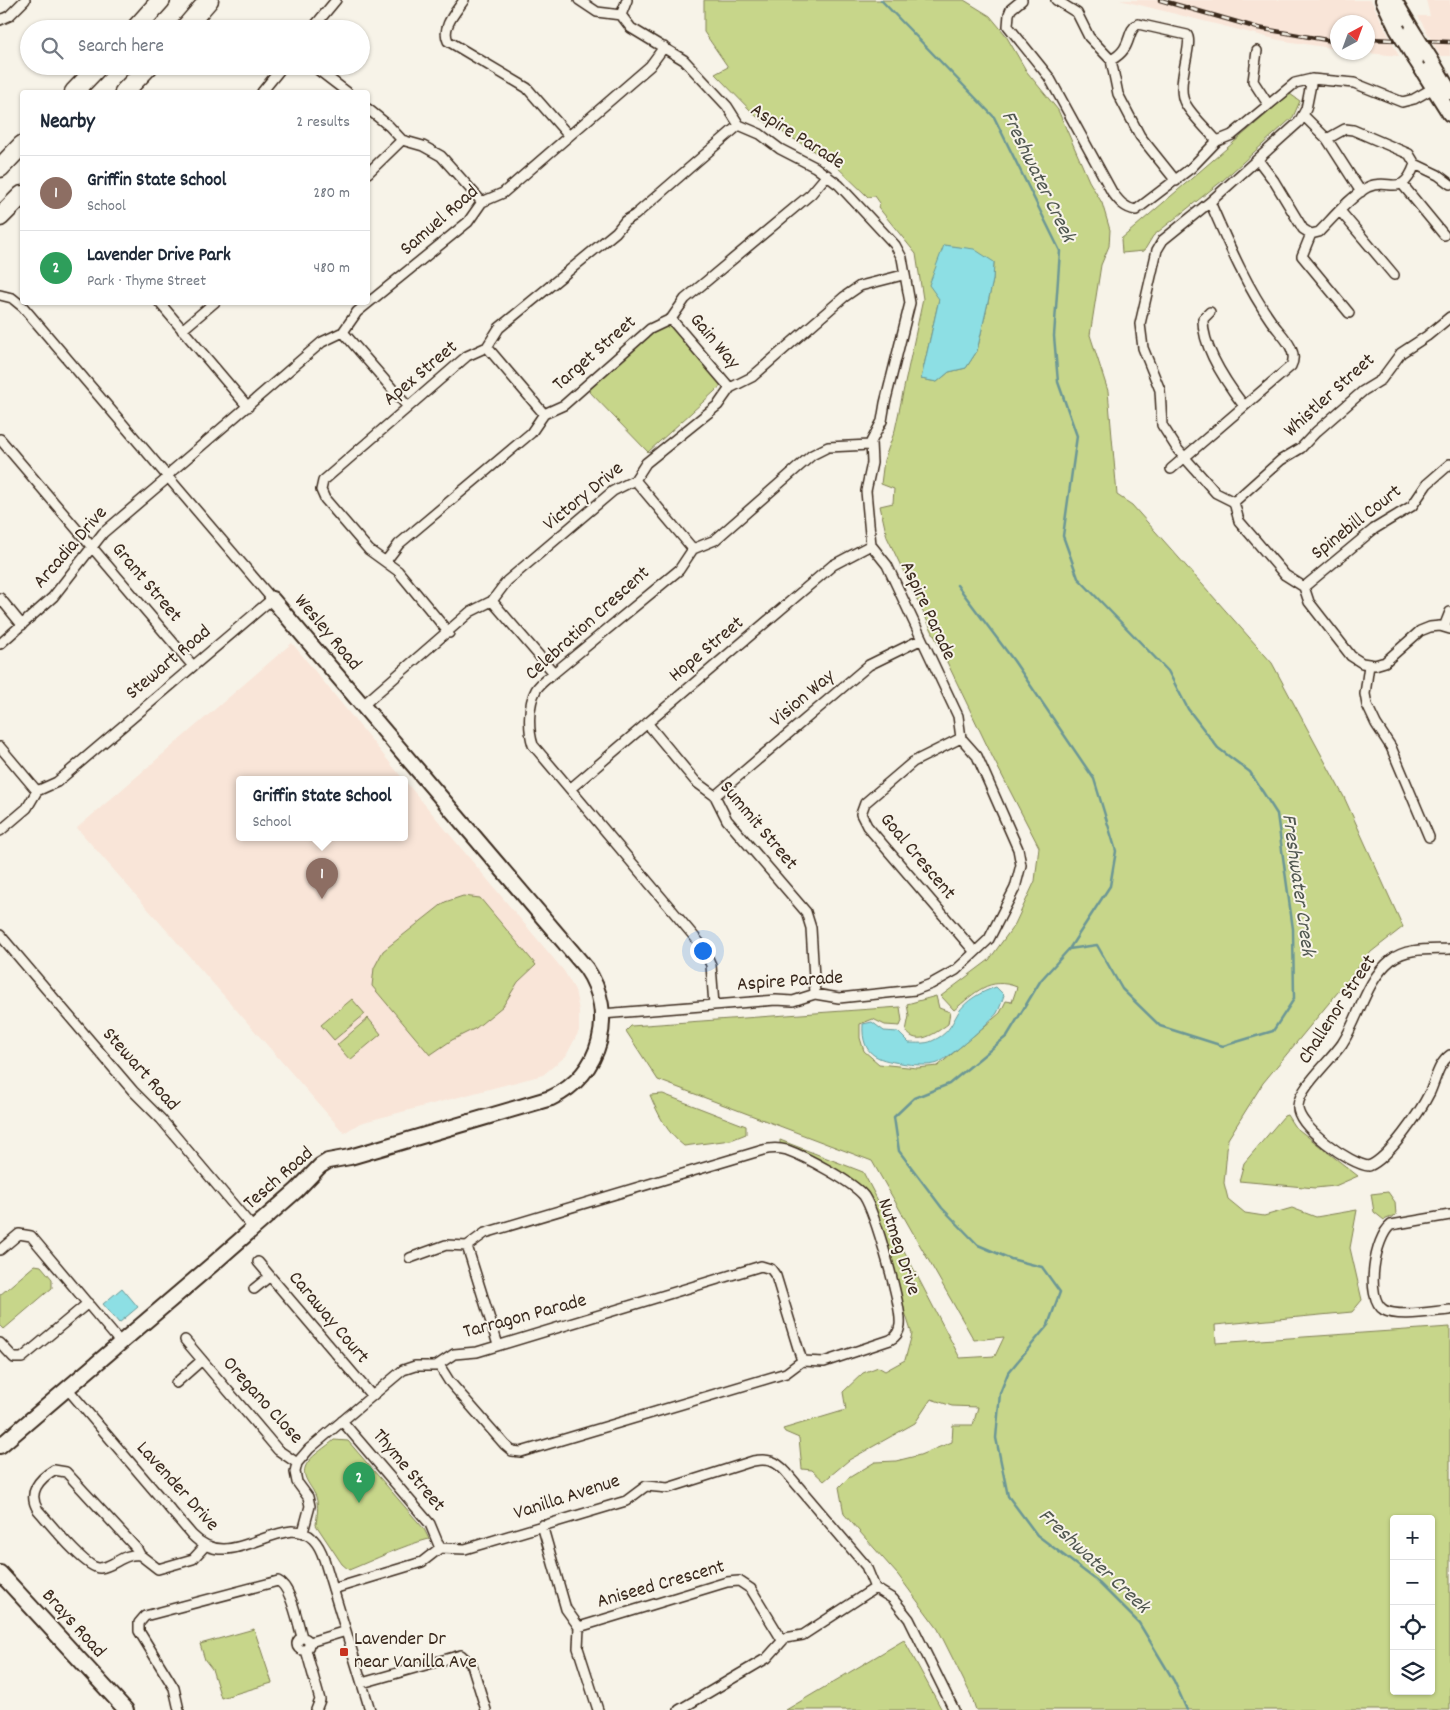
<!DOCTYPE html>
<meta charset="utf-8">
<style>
:root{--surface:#fff;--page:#f2f2f3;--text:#1f2937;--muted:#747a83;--line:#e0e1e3;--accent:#b45309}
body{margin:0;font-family:Dekko,sans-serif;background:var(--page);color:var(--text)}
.controls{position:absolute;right:15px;bottom:15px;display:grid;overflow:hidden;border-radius:5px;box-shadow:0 1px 4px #0004}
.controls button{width:45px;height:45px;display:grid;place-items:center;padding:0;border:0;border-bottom:1px solid var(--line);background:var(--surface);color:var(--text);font:25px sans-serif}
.compass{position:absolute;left:1330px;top:15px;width:45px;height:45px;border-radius:50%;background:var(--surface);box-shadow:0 1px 4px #0004;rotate:41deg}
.you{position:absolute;left:702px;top:950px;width:18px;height:18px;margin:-12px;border:4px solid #fff;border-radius:50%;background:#1a73e8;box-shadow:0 0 0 8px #1a73e833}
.badge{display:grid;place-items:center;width:32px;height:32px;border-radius:50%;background:var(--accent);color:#fff;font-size:16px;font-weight:700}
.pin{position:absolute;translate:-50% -41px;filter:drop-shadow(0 1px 2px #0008)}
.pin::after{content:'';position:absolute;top:26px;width:18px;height:15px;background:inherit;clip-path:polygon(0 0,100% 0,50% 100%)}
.popup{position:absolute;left:236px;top:776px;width:172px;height:65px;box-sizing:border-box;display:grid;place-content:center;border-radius:5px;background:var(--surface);filter:drop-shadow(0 1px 4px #0005);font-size:16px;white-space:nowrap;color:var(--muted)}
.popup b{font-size:19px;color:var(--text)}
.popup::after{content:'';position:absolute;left:50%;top:100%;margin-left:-10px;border:10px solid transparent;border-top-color:var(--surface)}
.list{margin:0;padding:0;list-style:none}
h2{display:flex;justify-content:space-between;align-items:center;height:65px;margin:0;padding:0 20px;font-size:21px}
h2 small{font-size:16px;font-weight:400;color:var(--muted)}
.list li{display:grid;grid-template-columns:32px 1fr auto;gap:15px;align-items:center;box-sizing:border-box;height:75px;padding:0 20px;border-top:1px solid var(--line)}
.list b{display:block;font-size:19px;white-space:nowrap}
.list p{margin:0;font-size:16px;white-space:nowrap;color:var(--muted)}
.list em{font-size:16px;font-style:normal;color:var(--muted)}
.icon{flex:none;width:28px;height:28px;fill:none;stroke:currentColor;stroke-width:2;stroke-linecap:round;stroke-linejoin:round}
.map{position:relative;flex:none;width:1450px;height:1710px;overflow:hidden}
.search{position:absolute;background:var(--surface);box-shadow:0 1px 4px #0004;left:20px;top:20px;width:350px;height:55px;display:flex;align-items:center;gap:12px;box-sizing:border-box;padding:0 18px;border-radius:28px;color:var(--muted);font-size:19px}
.panel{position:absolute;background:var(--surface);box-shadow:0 1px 4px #0004;left:20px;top:90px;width:350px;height:215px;border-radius:5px}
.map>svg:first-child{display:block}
</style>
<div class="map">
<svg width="1450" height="1710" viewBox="0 0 1450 1710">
<rect width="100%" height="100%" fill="#f7f3e8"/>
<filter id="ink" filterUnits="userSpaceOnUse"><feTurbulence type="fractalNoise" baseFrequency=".02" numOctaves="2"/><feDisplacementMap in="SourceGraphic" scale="10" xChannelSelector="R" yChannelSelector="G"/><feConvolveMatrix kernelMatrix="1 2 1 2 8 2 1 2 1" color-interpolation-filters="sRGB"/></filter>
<g filter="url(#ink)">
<path fill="#f9e5d8" d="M 1120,0 L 1371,0 L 1399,56 L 1367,53 L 1368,22 L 1338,22 L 1337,49 L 1279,40 Z
M 1426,0 L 1450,0 L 1450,56 L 1440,56 L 1418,16 L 1430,16 Z
M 292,643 L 404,780 L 240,780 L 240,838 L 404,838 L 405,781 L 564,971 L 575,990 L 579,1011 L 579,1031 L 566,1056 L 543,1075 L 360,1123 L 344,1133 L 77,828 Z"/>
<path fill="#c7d68a" stroke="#818054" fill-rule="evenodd" d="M 704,0 L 964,0 L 990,16 L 1005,34 L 1027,72 L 1058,110 L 1089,181 L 1102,203 L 1110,230 L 1109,246 L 1101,265 L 1090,335 L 1108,391 L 1117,495 L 1132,505 L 1272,663 L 1344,797 L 1403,927 L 1371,952 L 1263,1083 L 1228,1139 L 1224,1183 L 1228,1199 L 1245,1213 L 1264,1216 L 1292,1208 L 1316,1217 L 1357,1210 L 1350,1248 L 1362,1300 L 1352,1312 L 1215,1325 L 1216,1343 L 1450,1327 L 1450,1710 L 976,1710 L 971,1695 L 938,1629 L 898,1575 L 844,1514 L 839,1487 L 847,1479 L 875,1462 L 896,1461 L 920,1455 L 952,1442 L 953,1425 L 973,1425 L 978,1407 L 952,1406 L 931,1399 L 915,1423 L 849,1460 L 824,1481 L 812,1470 L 802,1469 L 799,1438 L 785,1432 L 783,1429 L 846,1410 L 843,1392 L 863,1373 L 878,1367 L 885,1371 L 905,1360 L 912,1334 L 870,1204 L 857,1183 L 819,1165 L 816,1158 L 810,1160 L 780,1145 L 780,1140 L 863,1172 L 960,1358 L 995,1356 L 1004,1337 L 974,1340 L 872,1161 L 658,1080 L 626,1031 L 631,1026 L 900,1007 L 902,1021 L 900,1026 L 885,1025 L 873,1019 L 860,1024 L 860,1038 L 864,1051 L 879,1064 L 917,1068 L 938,1066 L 1000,1013 L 1006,1001 L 1012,1002 L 1017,987 C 989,976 975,993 954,1010 L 941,996 L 989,960 L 1015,924 L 1035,881 L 1039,847 L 993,758 L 887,537 L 880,506 L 893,503 L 894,489 L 881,484 L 884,460 L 895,430 L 923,299 L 916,254 L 878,207 L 880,203 L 875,196 L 868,197 L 833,163 L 756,116 L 715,74 L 728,67 L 704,32 ZM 994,262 L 993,280 L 977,351 L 966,368 L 949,372 L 937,382 L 921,379 L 939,299 ZM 1394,1519 L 1431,1519 L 1431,1691 L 1394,1691 Z
M 1290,94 L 1300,101 L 1293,117 L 1222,181 L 1153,236 L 1144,251 L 1122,253 L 1121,239 Z
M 668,321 L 725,382 L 648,452 L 587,389 L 661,323 Z
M 463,896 L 480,898 L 536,965 L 518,982 L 503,1006 L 476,1028 L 452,1040 L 430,1055 L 372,986 L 374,968 L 383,951 L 445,902 Z
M 936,996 L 939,1008 L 950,1012 L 948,1024 C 936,1033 917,1047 906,1031 L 909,1016 L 907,1004 Z
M 352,999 L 365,1014 L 334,1040 L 321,1025 Z
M 368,1018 L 381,1034 L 350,1060 L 337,1045 Z
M 663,1094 L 746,1126 L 746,1134 L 731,1140 L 684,1146 C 667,1133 658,1114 650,1095 Z
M 1287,1115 L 1294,1126 L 1358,1176 L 1335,1186 L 1315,1188 L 1239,1181 L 1244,1163 L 1284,1116 Z
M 1388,1192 L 1395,1202 L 1396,1215 L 1384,1220 L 1374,1212 L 1371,1194 Z
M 35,1265 L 41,1266 L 52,1279 L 52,1288 L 4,1329 L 0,1325 L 0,1295 Z
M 334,1440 L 348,1441 L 424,1529 L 429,1539 C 401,1546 376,1559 349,1570 L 342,1564 L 316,1525 C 317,1515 319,1507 316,1497 C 312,1485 298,1476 308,1462 C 314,1454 326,1447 334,1440 Z
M 254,1629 L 272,1683 L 221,1698 L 212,1669 L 205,1660 L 200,1644 Z
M 904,1640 L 942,1710 L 786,1710 Z"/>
<path fill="#8ddfe4" stroke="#6c9795" d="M 944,245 L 974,249 L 994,262 L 993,280 L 977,351 L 966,368 L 949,372 L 937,382 L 921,379 L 939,299 L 929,285 Z
M 996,987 L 1004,995 C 1002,1001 1000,1008 997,1013 C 988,1024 950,1057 938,1063 C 930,1066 916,1065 907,1064 C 880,1060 861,1058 863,1024 L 872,1022 L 884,1031 L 898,1032 L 909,1043 C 916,1043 926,1044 932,1041 C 948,1034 950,1027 958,1013 C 966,1000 981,992 996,987 Z
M 122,1288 L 138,1307 L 119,1323 L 103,1304 Z"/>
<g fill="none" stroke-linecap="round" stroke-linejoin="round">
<path stroke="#6c9795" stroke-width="2.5" d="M 881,0 L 994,117 L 1060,251 L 1054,336 L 1058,382 L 1077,436 L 1063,536 L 1078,578 L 1168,671 L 1188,709 L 1218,748 L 1250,772 L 1277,814 L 1293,929 L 1294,999 L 1273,1031 L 1223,1046 L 1160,1026 L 1122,989 L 1097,945 L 1069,949
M 957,585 L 1014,661 L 1094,779 L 1116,851 L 1110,886 L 1069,949 L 1041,980 L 1007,1036 L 949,1084 L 914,1098 L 894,1117 L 899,1151 L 942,1208 L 978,1245 L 1011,1259 L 1042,1267 L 1060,1292 L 1048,1325 L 1008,1373 L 1000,1393 L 996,1438 L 1008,1496 L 1037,1535 L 1096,1580 L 1139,1623 L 1174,1681 L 1187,1710"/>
<defs>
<path id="street" d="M 464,0 C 456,12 441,27 448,41 L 527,88 L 569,136
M 579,0 L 597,12 L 621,15
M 1022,0 L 1011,9 L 1009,14 L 1008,26 L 1049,77 L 1112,192 C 1119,201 1124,208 1136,210 L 1191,168 L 1217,141 L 1232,135 L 1295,83 L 1312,79 L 1354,83 L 1402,102 L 1414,99 L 1437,86
M 1056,0 L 1077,13 L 1089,37 L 1111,60 L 1118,94 L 1140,136 L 1176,181
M 621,15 L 627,0
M 0,20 L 9,16 L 25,0
M 312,29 L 336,0
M 1257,51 L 1253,81 L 1268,104
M 1111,60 C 1134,48 1125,31 1138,24 L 1187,35 C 1194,44 1175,84 1185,103 C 1192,116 1207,129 1217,141
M 313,66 L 347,92
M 1312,79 L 1306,109 L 1299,122 L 1210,202 L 1163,240 L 1157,250 L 1140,324 L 1143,348 L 1160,390 L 1162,425 L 1178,450 L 1216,493 L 1234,502 L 1239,521 L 1285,575 L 1304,587 L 1309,602 L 1351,656 L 1362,663 L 1375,665 L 1385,662 L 1420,631 L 1430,627 L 1440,626 L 1450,629
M 262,92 L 283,66
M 368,109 L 389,126 L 402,140 L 423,146 L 441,156 L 482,202
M 1304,116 L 1327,139 L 1361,192
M 1258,160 L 1274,181 L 1303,229 L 1311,234 L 1319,232 C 1332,219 1352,195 1368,187 C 1390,177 1402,200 1415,164 L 1409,154 L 1353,130 L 1345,129 L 1327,139
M 1415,164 L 1438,175 L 1450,184
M 368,173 L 402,140
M 1402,184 L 1444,235
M 1341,212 L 1394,275
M 1311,234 L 1302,256 L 1349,313
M 0,295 L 12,298 L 23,307 L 272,599 L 57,782 L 37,791 L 27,808 L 0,831
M 159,302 L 248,407
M 1210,312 L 1203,319 C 1202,347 1228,385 1244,406
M 671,319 L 730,388
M 182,330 L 215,302
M 343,332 L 408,407
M 487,347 L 544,414
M 0,439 L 193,666
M 1171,469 L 1291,366 C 1300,350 1280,334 1271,321 C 1245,284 1228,243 1210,202
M 635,480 L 693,549
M 1234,502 L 1281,460 L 1301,448 L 1316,432 L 1363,391 L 1381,380 L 1401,353 L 1427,336 L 1450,317
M 386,561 L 399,544 L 531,433 L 544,414 L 564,405 L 650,329 L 671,319 L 685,299 L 811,194 L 827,175
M 1304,587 L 1374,529 L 1412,506 L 1427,484 L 1450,464
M 0,598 L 22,625
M 492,601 L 554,673
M 1444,627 L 1450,612
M 449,633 L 398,571 L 369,550 L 325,499 L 321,490 L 323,481 L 467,356 L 487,347 L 499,328 L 616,232 L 625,221 L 635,215 L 739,125
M 0,644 L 53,597 L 103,533 L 164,481 L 172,471 L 322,342 L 343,332 L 357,312 L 468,222 L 482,202 L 503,193 L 650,66 L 664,47
M 1369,665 L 1365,694 L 1367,705 L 1376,724 L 1391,747 L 1429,837
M 362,706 L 470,612 L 492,601 L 507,581 L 613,491 L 635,480 L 646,463 L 718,405 L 730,388 L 752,377 L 844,297 L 860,286 L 903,275
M 647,723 L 696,782 L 715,796 L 727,820 L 806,912 L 811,928 L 815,994
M 961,738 L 913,762 L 865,803 L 861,814 L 867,826 L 974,951
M 0,747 L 37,791
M 570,789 L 833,565 L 871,545
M 715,796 L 869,665 L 920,640
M 0,935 L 133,1091 L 161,1119 L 253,1228
M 1450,949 C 1431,950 1407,947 1391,960 C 1366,980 1359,1018 1342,1044 C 1331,1060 1299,1088 1298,1106 C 1296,1126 1351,1165 1369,1166 C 1389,1158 1420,1112 1430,1092 C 1436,1079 1438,1064 1450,1055
M 714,1005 L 711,965 L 703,947 L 533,745 C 528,730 528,704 536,690 C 540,683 548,678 554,673 L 679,570 L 693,549 L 715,540 L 812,455 L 828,447 L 870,445
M 602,1014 L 776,1000 L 793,1001 L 815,994 L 839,998 L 915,990 L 931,984 L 956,970 L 989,939 L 1015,888 L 1021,865 L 1018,849 L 977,756 L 961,738 L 958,716 L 887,565 L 871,545 L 866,491 L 872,463 L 871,442 L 882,421 L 885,403 L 910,303 L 902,258 L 895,245 L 839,185 L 815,167 L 780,149 L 760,134 L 739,125 L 727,106 L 684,60 L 631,28 L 621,15
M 1450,1215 L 1391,1225 C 1375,1237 1364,1298 1384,1310 C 1398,1318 1434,1311 1450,1310
M 467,1246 L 498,1345
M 0,1250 L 19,1234 L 31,1236 L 120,1342
M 410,1258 L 446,1245 L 467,1246 L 485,1233 L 763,1150 C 771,1148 779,1148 787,1150 C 804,1156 853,1182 864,1196 C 875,1213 902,1306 900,1325 C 899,1333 896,1337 890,1340 L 824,1362 L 802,1361 L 786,1373 L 521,1452 L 512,1451 L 505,1445 L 449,1381 L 439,1365
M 258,1262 L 372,1396
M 254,1289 L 270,1276
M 185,1340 L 278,1450 L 297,1463
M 0,1343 L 14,1358 L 22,1358 L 88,1303
M 176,1383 L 202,1360
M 66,1387 L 192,1535 C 223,1567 256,1535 292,1531 C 311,1531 319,1544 324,1559 L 370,1710
M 342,1421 L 430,1524 L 440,1548
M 542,1525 L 566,1609 L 579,1627 L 578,1648 L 598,1710
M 303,1532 L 310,1506 L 308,1497 L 297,1482 L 295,1472 L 297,1463 L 309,1449 L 403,1370 L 415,1366 L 436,1366 L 454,1354 L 477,1352 L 761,1266 L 771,1269 L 776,1276 L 802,1361
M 140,1555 C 123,1553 115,1566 100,1568 C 87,1570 48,1521 38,1510 C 27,1493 39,1479 54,1470 L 66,1472 L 137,1549 L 140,1555 L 158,1569 L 193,1559 L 205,1546
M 333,1589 L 422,1562 L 440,1548 L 465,1549 L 626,1501 L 646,1486 L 668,1488 L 753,1461 C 768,1458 776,1461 786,1472 L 866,1566 L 875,1588 L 893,1599 L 909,1619 L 954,1710
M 579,1627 L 727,1582 L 739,1581 L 751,1589 L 782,1640
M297 1644a6 6 0 1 1 12 0a6 6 0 1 1-12 0Z
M 310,1642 L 346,1631
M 306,1650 L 320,1700 L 316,1710
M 362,1683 L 461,1655 L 472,1665 L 486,1710
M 179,1710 L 174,1688 L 139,1631 L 139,1623 L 145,1616 L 278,1581 C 291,1586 298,1624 302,1637
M 679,1710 L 767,1658 L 785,1638 L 803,1635 L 875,1588"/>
<path id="secondary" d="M 1383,0 L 1397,29
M 1394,0 L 1412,30
M 1416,60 L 1450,114
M 1431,60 L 1450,92
M 0,1446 L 214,1263 L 297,1190 L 320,1166 L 328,1161 L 350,1157 L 551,1098 C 602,1075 617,1013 586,968 L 272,599
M 0,1573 L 126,1710"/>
<path id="highway" d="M 135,29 L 161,0
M 184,29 L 209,0
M 74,92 L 99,66
M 124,92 L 149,66
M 0,168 L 22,145
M 0,217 L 22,195"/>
</defs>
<use href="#street" stroke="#3b2a1e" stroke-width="12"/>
<use href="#secondary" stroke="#3b2a1e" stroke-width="18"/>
<use href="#highway" stroke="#3b2a1e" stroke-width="21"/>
<use href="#street" stroke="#f7f3e8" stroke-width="9"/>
<use href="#secondary" stroke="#f7f3e8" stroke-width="14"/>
<use href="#highway" stroke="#f7f3e8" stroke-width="18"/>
<defs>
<path id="rail" d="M 1160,0 L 1258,28 L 1338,42
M 1368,39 L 1450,42"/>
</defs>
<use href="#rail" stroke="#3b2a1e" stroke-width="4.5"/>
<use href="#rail" stroke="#f7f3e8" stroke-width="2.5" stroke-dasharray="8" stroke-linecap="butt"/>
<defs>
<path id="secondary-bridge" d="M 1397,29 L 1416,60
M 1412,30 L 1431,60"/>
</defs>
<use href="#secondary-bridge" stroke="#3b2a1e" stroke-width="18" stroke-linecap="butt"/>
<use href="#secondary-bridge" stroke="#f7f3e8" stroke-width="14"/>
</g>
</g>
<rect fill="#c8321e" stroke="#f7f3e8" stroke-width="2" x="339" y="1647" width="10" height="10" rx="2.5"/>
<g text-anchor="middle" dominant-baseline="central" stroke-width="4" stroke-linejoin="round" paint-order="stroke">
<g font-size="20" fill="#3b2a1e" stroke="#f7f3e8">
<text transform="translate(797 137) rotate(32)">Aspire Parade</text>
<text transform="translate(440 221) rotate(-41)">Samuel Road</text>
<text transform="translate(714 342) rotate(50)">Gain Way</text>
<text transform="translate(595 354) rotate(-41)">Target Street</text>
<text transform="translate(421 374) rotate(-40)">Apex Street</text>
<text transform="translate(1330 396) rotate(-42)">Whistler Street</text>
<text transform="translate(584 497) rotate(-39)">Victory Drive</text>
<text transform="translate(1357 523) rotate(-38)">Spinebill Court</text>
<text transform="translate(71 548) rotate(-49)">Arcadia Drive</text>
<text transform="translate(146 583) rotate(50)">Grant Street</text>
<text transform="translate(927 611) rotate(65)">Aspire Parade</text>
<text transform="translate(588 624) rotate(-42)">Celebration Crescent</text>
<text transform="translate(327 633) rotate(50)">Wesley Road</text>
<text transform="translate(707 650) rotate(-40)">Hope Street</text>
<text transform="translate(169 663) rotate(-40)">Stewart Road</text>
<text transform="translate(803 699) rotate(-40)">Vision Way</text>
<text transform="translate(758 826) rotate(50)">Summit Street</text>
<text transform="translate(917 857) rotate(50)">Goal Crescent</text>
<text transform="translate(790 982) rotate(-4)">Aspire Parade</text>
<text transform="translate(1338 1010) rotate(-57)">Challenor Street</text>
<text transform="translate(140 1070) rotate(48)">Stewart Road</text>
<text transform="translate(279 1179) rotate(-41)">Tesch Road</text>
<text transform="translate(898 1247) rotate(72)">Nutmeg Drive</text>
<text transform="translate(525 1317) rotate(-15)">Tarragon Parade</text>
<text transform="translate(328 1318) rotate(50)">Caraway Court</text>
<text transform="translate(262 1401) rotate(48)">Oregano Close</text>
<text transform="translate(408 1471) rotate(50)">Thyme Street</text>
<text transform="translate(177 1487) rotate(48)">Lavender Drive</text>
<text transform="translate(567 1498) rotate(-18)">Vanilla Avenue</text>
<text transform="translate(661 1585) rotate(-16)">Aniseed Crescent</text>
<text transform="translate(73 1624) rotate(48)">Brays Road</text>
</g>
<g font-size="20" fill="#3b2a1e" stroke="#f7f3e8" text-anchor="start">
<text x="354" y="1640">Lavender Dr<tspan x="354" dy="23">near Vanilla Ave</tspan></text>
</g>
<g font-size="21" font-style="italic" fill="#505750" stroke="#f7f3e8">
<text transform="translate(1037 177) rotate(64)">Freshwater Creek</text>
<text transform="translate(1297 885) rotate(82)">Freshwater Creek</text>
<text transform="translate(1093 1562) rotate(43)">Freshwater Creek</text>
</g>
</g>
</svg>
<div class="controls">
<button>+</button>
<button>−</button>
<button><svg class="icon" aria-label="locate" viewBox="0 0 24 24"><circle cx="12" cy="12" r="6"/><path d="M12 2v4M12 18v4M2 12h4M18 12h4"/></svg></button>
<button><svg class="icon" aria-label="layers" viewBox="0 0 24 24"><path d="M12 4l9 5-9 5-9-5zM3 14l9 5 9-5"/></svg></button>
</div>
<svg class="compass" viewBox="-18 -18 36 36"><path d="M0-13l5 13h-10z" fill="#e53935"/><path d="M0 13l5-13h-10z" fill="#747a83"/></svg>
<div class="you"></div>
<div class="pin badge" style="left:322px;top:899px;background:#8d6e63">1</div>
<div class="popup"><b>Griffin State School</b>School</div>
<div class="pin badge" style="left:359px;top:1503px;background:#2e9e5b">2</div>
<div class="search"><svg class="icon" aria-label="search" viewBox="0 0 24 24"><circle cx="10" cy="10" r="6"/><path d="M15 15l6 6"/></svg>Search here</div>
<section class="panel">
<h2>Nearby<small>2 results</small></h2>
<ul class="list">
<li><span class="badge" style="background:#8d6e63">1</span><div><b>Griffin State School</b><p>School</p></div><em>280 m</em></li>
<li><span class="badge" style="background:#2e9e5b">2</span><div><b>Lavender Drive Park</b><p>Park · Thyme Street</p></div><em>480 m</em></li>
</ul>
</section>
</div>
